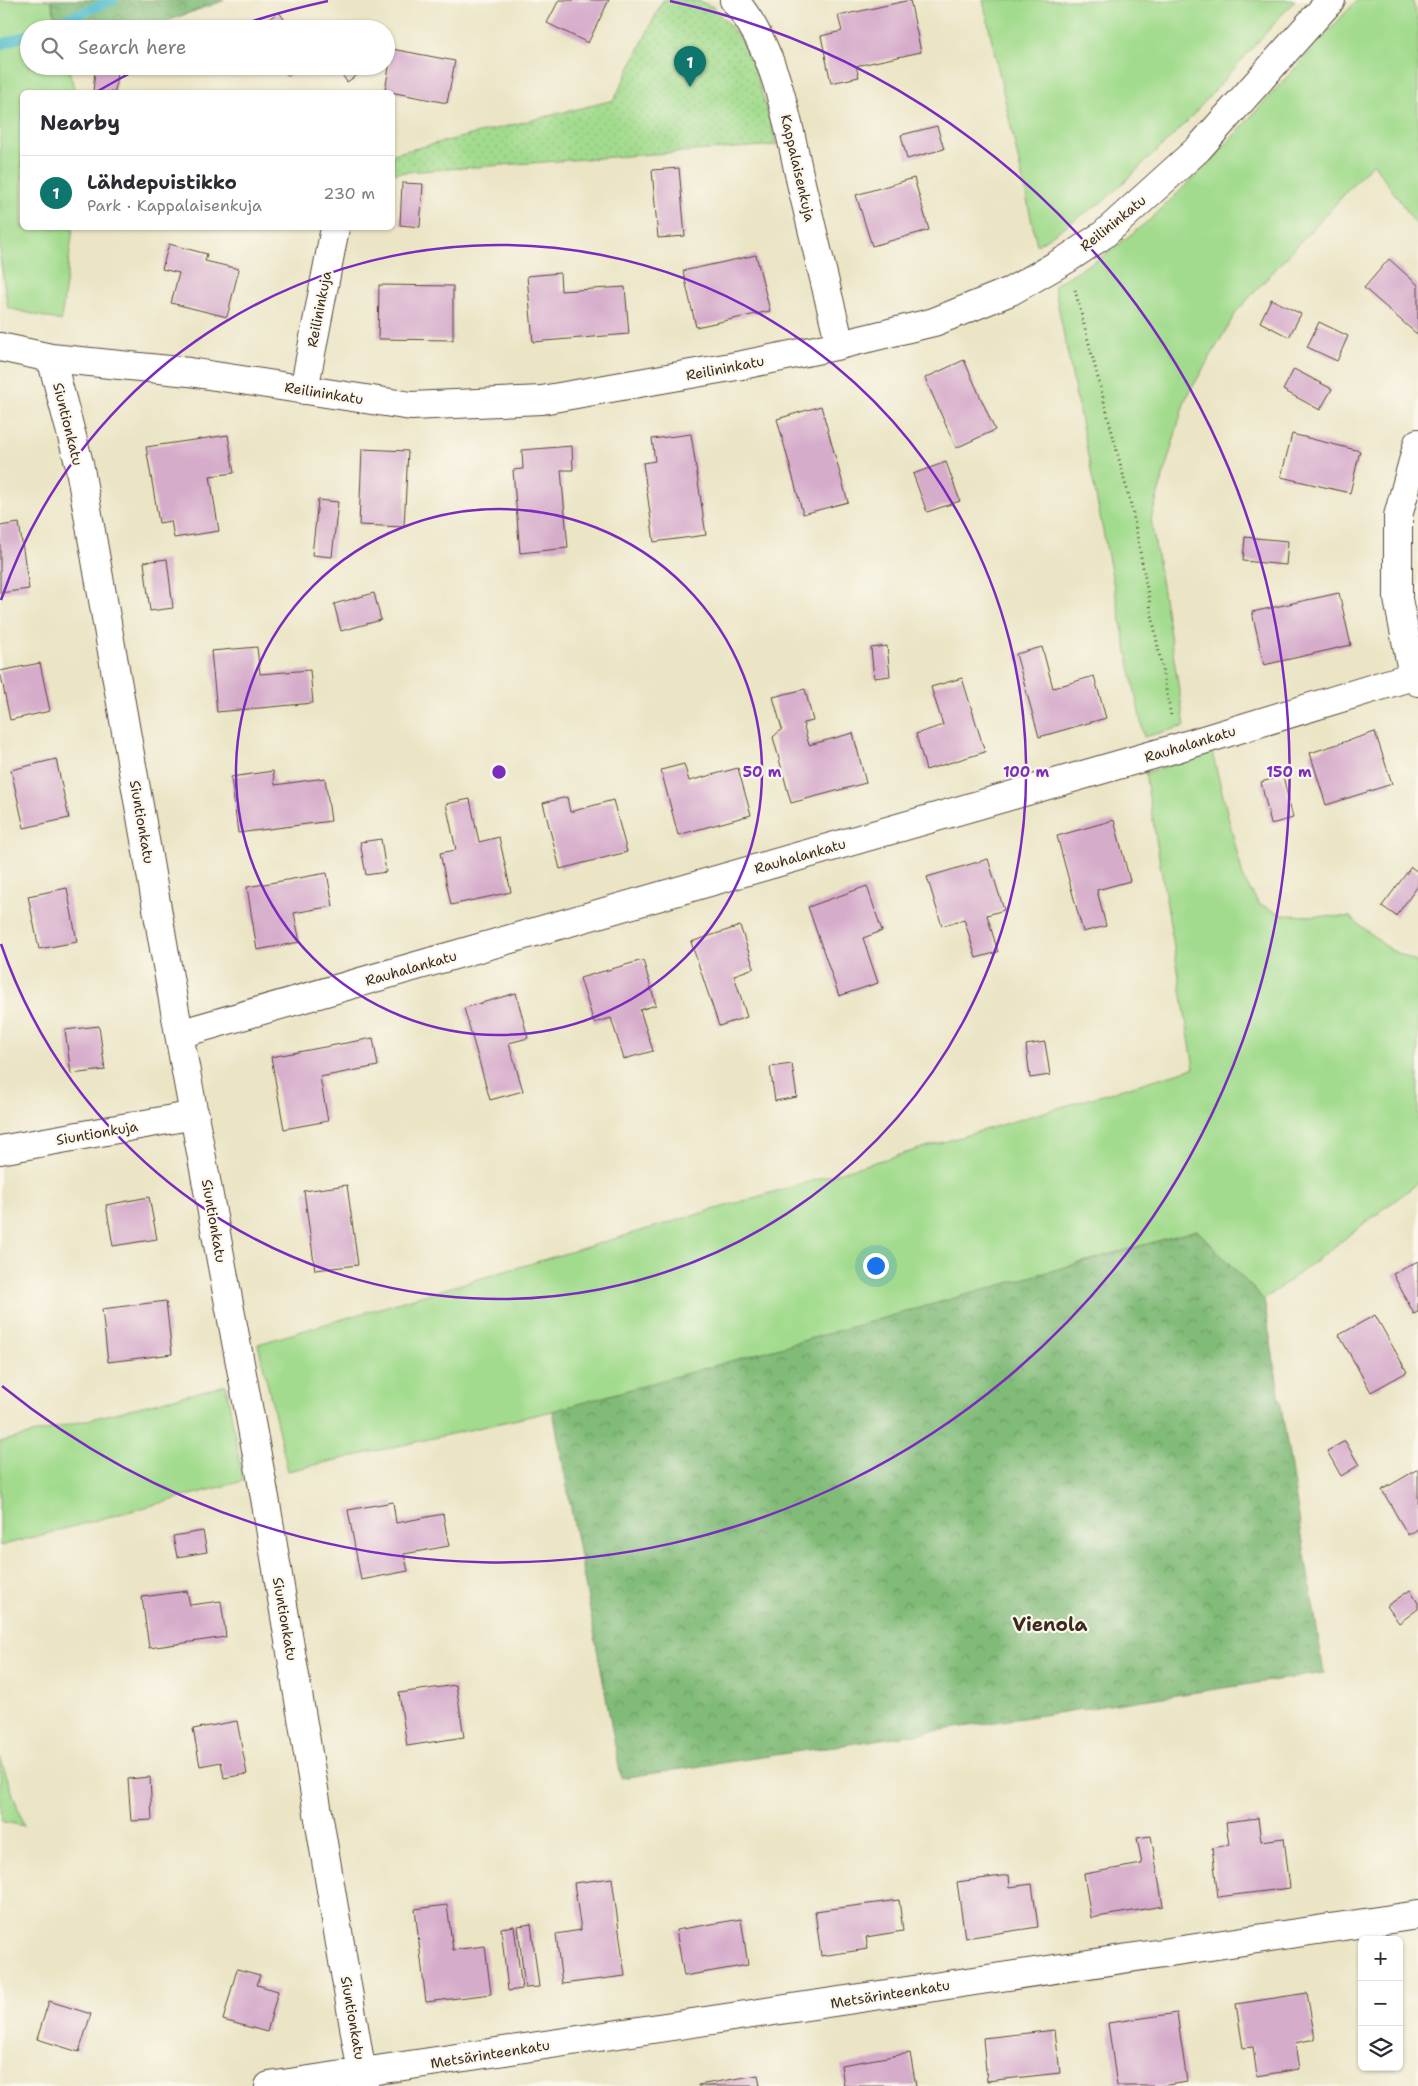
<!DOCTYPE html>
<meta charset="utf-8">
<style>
:root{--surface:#fff;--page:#f7f7f7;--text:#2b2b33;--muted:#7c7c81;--line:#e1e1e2;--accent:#0f766e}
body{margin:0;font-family:"Shantell Sans",sans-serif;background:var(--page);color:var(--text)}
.controls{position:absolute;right:15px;bottom:15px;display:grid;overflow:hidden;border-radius:8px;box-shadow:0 1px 4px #0004}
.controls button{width:45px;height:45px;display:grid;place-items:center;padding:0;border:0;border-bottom:1px solid var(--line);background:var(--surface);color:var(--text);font:25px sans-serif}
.you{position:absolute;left:875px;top:1265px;width:18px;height:18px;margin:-12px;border:4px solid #fff;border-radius:50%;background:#1a73e8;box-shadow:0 0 0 8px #1a73e833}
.badge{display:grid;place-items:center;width:32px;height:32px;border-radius:50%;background:var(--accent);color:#fff;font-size:16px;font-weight:700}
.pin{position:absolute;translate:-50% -41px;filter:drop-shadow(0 1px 2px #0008)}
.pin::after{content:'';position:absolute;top:26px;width:18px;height:15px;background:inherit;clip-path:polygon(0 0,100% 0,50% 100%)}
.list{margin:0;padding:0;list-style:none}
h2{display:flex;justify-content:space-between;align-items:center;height:65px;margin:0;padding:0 20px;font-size:21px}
h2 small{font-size:16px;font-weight:400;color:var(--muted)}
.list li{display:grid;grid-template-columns:32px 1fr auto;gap:15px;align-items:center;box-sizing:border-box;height:75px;padding:0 20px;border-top:1px solid var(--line)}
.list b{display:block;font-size:19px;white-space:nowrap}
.list p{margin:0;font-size:16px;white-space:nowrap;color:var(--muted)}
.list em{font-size:16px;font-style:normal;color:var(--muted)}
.icon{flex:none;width:28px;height:28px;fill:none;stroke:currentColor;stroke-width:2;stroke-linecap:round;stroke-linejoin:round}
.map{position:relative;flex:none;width:1418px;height:2086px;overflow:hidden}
.search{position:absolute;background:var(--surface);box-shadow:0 1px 4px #0004;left:20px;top:20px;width:375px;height:55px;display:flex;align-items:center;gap:12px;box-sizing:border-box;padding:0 18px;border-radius:28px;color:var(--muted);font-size:19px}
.panel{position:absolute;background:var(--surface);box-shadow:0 1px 4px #0004;left:20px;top:90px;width:375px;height:140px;border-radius:8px}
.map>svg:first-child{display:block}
</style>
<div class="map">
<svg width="1418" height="2086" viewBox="0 0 1418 2086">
<defs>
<pattern id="forest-crowns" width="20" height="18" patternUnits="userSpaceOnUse" patternTransform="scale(1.25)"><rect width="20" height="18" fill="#81bb78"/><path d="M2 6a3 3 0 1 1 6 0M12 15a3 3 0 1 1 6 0" fill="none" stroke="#6b9862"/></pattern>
<pattern id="park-dots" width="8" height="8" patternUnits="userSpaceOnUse" patternTransform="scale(1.25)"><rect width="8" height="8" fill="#a2db8d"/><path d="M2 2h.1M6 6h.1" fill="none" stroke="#8cbc79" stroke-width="1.8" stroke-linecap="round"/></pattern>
</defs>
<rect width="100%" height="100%" fill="#fbf7ec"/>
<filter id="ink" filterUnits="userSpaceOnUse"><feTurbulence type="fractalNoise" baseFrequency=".02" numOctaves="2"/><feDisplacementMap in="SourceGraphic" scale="10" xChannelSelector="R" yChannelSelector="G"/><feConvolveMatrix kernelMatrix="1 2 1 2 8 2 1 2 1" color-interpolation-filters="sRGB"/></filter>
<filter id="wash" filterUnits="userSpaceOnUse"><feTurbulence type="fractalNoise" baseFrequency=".0096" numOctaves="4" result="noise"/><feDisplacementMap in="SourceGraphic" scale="20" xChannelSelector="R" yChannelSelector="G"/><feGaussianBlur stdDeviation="1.12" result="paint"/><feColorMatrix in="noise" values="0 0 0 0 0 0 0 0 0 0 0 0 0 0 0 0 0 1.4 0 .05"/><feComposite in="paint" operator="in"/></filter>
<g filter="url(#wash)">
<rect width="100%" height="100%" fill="#ebe5c6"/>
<path fill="#a2db8d" stroke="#6e8256" d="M 0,0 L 51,0 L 58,29 L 29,29 L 29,66 L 68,66 L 75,92 L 22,92 L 22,228 L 73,228 L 61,321 L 8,308 L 0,258 Z
M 983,0 L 1295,0 L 1183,126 L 1106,199 L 1037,245 Z
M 1357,0 L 1412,0 L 1418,19 L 1418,227 L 1373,163 L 1237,311 L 1185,400 L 1151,519 L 1185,726 L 1144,737 L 1054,285 L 1105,255 L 1152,218 L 1208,164 Z
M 1212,752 L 1244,880 L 1259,904 L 1283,915 L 1350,917 L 1389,949 L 1418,963 L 1418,1183 L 1264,1300 L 1197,1230 L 553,1411 L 288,1471 L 258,1344 L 1194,1068 L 1145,773 Z
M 226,1385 L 243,1481 L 0,1546 L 0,1442 Z
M 0,1757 L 24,1826 L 0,1821 Z"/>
<path fill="url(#forest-crowns)" stroke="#5e724b" d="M 51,0 L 225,0 L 145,29 L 58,29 Z
M 1197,1230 L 1264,1300 L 1324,1673 L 621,1778 L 553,1411 Z"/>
<path fill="url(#park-dots)" stroke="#6e8256" d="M 663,0 L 696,0 L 713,7 L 741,39 L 756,74 L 777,145 L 393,173 L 393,154 L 614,100 Z"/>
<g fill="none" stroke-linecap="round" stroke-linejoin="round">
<path stroke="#4fbbcb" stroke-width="10" d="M 41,29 L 114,0
M 0,45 L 29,34"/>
</g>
<g id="blocks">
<path fill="#d6accb" d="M 559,0 L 609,0 L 588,43 L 547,23 Z
M 910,0 L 921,52 L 856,66 L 859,77 L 831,83 L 821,36 L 842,31 L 838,16 Z
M 279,12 L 291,29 L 254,29 Z
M 392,49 L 455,61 L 447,103 L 385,91 Z
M 281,66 L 302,66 L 288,76 Z
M 336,66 L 363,66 L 365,70 L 347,82 Z
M 95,70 L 117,72 L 115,92 L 93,92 Z
M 937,126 L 944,149 L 907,159 L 901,135 Z
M 679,168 L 685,236 L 658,238 L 652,170 Z
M 914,178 L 929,230 L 872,246 L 856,195 Z
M 402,183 L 423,184 L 420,227 L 400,225 Z
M 169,244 L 207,254 L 205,261 L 239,269 L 227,317 L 171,303 L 179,273 L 162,269 Z
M 756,255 L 770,311 L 696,327 L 683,271 Z
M 1389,259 L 1418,285 L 1418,335 L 1364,288 Z
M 560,273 L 561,291 L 625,287 L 629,334 L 533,342 L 527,276 Z
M 379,285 L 453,286 L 453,340 L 378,339 Z
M 1271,299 L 1301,314 L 1289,337 L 1260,322 Z
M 1319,322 L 1348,336 L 1337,361 L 1307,347 Z
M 964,360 L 995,430 L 956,448 L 925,378 Z
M 1294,369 L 1332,389 L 1320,410 L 1283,390 Z
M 821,406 L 848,502 L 803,514 L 777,419 Z
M 691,434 L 706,535 L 654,542 L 643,463 L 655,461 L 652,439 Z
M 1292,434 L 1360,451 L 1350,493 L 1281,477 Z
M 228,435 L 234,473 L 210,476 L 219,531 L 174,538 L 171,521 L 159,523 L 146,447 Z
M 572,446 L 573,470 L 561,470 L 568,548 L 520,553 L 513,470 L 523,469 L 522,450 Z
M 362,449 L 408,451 L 404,527 L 359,525 Z
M 946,462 L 960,501 L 927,512 L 913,474 Z
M 318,500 L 338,502 L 332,557 L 312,555 Z
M 19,523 L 29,589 L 0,593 L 0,526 Z
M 1245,537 L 1288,541 L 1286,565 L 1243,561 Z
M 167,559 L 173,608 L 150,611 L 144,562 Z
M 374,593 L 381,620 L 341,631 L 334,604 Z
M 1339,593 L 1351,645 L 1264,665 L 1252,612 Z
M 887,646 L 890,676 L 874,678 L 871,648 Z
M 257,647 L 260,674 L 310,670 L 313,703 L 217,712 L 211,651 Z
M 1042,647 L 1053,688 L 1094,676 L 1106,718 L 1039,737 L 1016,654 Z
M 40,663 L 50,711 L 10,720 L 0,671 Z
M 962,678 L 985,752 L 926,770 L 916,734 L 943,725 L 931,687 Z
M 805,689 L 813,721 L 803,723 L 809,745 L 853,733 L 866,783 L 791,803 L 773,737 L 782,729 L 773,697 Z
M 1375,732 L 1392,784 L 1326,805 L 1310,753 Z
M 56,759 L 69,818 L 24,828 L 11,770 Z
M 684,764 L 689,781 L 738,768 L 751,815 L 678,835 L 661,770 Z
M 273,771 L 275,785 L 325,778 L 331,821 L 238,833 L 231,777 Z
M 1283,776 L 1293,818 L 1271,824 L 1261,782 Z
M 567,797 L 570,812 L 613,800 L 627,852 L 560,869 L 543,803 Z
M 470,799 L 479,842 L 499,837 L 511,892 L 451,905 L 440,853 L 456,850 L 446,804 Z
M 1114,820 L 1130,881 L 1097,890 L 1106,926 L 1083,932 L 1057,836 Z
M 381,839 L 386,872 L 366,875 L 360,842 Z
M 988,859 L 1004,910 L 987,915 L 998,952 L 976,958 L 964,919 L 942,926 L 927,877 Z
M 1411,867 L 1418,872 L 1418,886 L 1396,916 L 1382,906 Z
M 327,873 L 333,906 L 294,913 L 300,942 L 257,950 L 247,887 Z
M 867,886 L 882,931 L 863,938 L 878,983 L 839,996 L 808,907 Z
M 67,888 L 77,942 L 39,949 L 28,896 Z
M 740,926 L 754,968 L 734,975 L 747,1017 L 719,1026 L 691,942 Z
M 643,960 L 656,1005 L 640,1010 L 653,1051 L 624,1059 L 611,1018 L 594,1023 L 580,978 Z
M 516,993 L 528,1038 L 509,1043 L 523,1091 L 490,1100 L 464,1008 Z
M 99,1026 L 105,1070 L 71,1074 L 65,1030 Z
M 373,1038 L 378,1066 L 320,1077 L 328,1121 L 284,1129 L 271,1057 Z
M 1045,1042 L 1050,1075 L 1030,1078 L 1026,1045 Z
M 792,1064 L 797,1097 L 775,1101 L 770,1067 Z
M 347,1185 L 358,1265 L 315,1270 L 304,1191 Z
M 149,1197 L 157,1239 L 113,1246 L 106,1205 Z
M 1418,1261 L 1418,1312 L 1414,1314 L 1393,1274 Z
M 166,1301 L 172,1354 L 108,1362 L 102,1309 Z
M 1375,1315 L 1407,1372 L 1371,1392 L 1339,1335 Z
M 1345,1441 L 1359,1465 L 1341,1476 L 1327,1451 Z
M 1418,1469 L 1418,1529 L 1408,1535 L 1382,1490 Z
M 393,1502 L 396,1523 L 443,1514 L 449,1546 L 404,1554 L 408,1571 L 361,1580 L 348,1510 Z
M 203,1531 L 207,1552 L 177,1557 L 173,1536 Z
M 1410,1590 L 1418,1603 L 1418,1609 L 1399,1623 L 1387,1606 Z
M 187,1591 L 190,1605 L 221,1601 L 226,1637 L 149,1648 L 142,1597 Z
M 456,1685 L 464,1737 L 407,1746 L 399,1693 Z
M 237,1721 L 247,1774 L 224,1778 L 221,1762 L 200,1766 L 193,1729 Z
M 150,1777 L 152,1820 L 131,1821 L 128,1779 Z
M 1258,1818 L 1261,1841 L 1284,1838 L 1290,1888 L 1218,1897 L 1212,1848 L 1229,1845 L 1226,1822 Z
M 1151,1836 L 1163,1906 L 1091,1918 L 1084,1874 L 1142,1864 L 1137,1838 Z
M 1009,1875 L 1010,1887 L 1032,1884 L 1038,1927 L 965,1938 L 957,1882 Z
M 612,1878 L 625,1976 L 562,1984 L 556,1934 L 581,1930 L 574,1883 Z
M 899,1900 L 903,1931 L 866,1937 L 868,1949 L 821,1956 L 815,1911 Z
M 447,1905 L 453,1950 L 485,1946 L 491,1994 L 426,2002 L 415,1909 Z
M 741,1919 L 748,1965 L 684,1976 L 676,1930 Z
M 531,1924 L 539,1987 L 525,1988 L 518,1926 Z
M 514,1926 L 522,1989 L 508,1991 L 501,1928 Z
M 237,1969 L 260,1975 L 257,1985 L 278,1991 L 267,2032 L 223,2020 Z
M 1307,1993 L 1315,2039 L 1295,2043 L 1299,2069 L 1257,2076 L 1253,2047 L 1243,2048 L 1236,2004 Z
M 49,2001 L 91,2014 L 79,2052 L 37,2039 Z
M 1177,2013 L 1187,2082 L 1161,2086 L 1117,2086 L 1108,2023 Z
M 1055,2030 L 1060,2073 L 987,2081 L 983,2038 Z
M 910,2053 L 916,2086 L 844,2086 L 841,2065 Z
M 758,2075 L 760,2086 L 698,2086 L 698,2085 Z"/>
</g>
</g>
<g filter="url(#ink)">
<use href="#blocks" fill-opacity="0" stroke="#554637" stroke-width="1"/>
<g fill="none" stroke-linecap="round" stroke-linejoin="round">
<defs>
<path id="minor" d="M 734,0 C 777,51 787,120 801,183 C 814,237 827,291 840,345
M 0,347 L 51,358 L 189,372 L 411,406 L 542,400 L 742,365 L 840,345 L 934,322 L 1011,291 L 1067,259 L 1103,235 L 1198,149 L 1331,0
M 51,358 L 79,463 L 179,1034 L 265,1498 L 364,2086
M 304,390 L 335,228
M 1418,443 L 1398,516 L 1398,599 L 1413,676 L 1418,682
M 179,1034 L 1177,748 L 1413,676
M 0,1150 L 195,1115
M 269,2086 L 1418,1915"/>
</defs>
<use href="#minor" stroke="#554637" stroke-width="30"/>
<path stroke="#554637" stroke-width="3" stroke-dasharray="1 4" stroke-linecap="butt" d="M 1075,290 L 1132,509 L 1171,716"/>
<use href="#minor" stroke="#fff" stroke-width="28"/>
</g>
</g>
<g fill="none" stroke="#7b2cbf" stroke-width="2.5">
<circle cx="499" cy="772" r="263"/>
<path d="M1 600A527 527 0 1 1 1 944"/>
<path d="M98 91A790 790 0 0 1 140 68M235 27A790 790 0 0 1 328 1M670 1A790 790 0 1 1 2 1386"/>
</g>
<g text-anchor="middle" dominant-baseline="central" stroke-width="4.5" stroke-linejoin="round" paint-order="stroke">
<g font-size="14" fill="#3b2a1e" stroke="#fbf7ec">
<text transform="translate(798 168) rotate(77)">Kappalaisenkuja</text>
<text transform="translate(1113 223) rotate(-39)">Reilininkatu</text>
<text transform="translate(319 309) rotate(-79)">Reilininkuja</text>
<text transform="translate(725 368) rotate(-11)">Reilininkatu</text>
<text transform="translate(324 393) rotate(9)">Reilininkatu</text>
<text transform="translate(68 424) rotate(76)">Siuntionkatu</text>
<text transform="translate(1190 744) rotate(-17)">Rauhalankatu</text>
<text transform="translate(142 822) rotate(80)">Siuntionkatu</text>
<text transform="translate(800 856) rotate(-16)">Rauhalankatu</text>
<text transform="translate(411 968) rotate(-16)">Rauhalankatu</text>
<text transform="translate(97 1133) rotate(-10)">Siuntionkuja</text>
<text transform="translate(214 1221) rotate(80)">Siuntionkatu</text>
<text transform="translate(285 1619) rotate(80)">Siuntionkatu</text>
<text transform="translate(890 1994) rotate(-9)">Metsärinteenkatu</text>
<text transform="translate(353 2018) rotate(80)">Siuntionkatu</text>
<text transform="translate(490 2054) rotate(-9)">Metsärinteenkatu</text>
</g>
<g font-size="19" font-weight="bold" fill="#3b2a1e" stroke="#fbf7ec">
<text x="1050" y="1624">Vienola</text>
</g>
</g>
<circle cx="499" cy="772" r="8" fill="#7b2cbf" stroke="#fbf7ec" stroke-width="2.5"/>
<g font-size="15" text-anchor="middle" font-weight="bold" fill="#7b2cbf" stroke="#fbf7ec" stroke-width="4.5" stroke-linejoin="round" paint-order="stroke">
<text x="762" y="777">50 m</text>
<text x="1026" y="777">100 m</text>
<text x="1289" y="777">150 m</text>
</g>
</svg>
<div class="controls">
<button>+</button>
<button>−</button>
<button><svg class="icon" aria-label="layers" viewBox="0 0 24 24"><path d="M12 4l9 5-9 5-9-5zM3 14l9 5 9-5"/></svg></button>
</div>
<div class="you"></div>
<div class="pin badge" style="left:690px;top:87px">1</div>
<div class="search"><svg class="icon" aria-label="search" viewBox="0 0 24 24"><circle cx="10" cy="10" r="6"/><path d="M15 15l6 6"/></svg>Search here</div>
<section class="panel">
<h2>Nearby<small></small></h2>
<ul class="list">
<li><span class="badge">1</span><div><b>Lähdepuistikko</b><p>Park · Kappalaisenkuja</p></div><em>230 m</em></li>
</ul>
</section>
</div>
